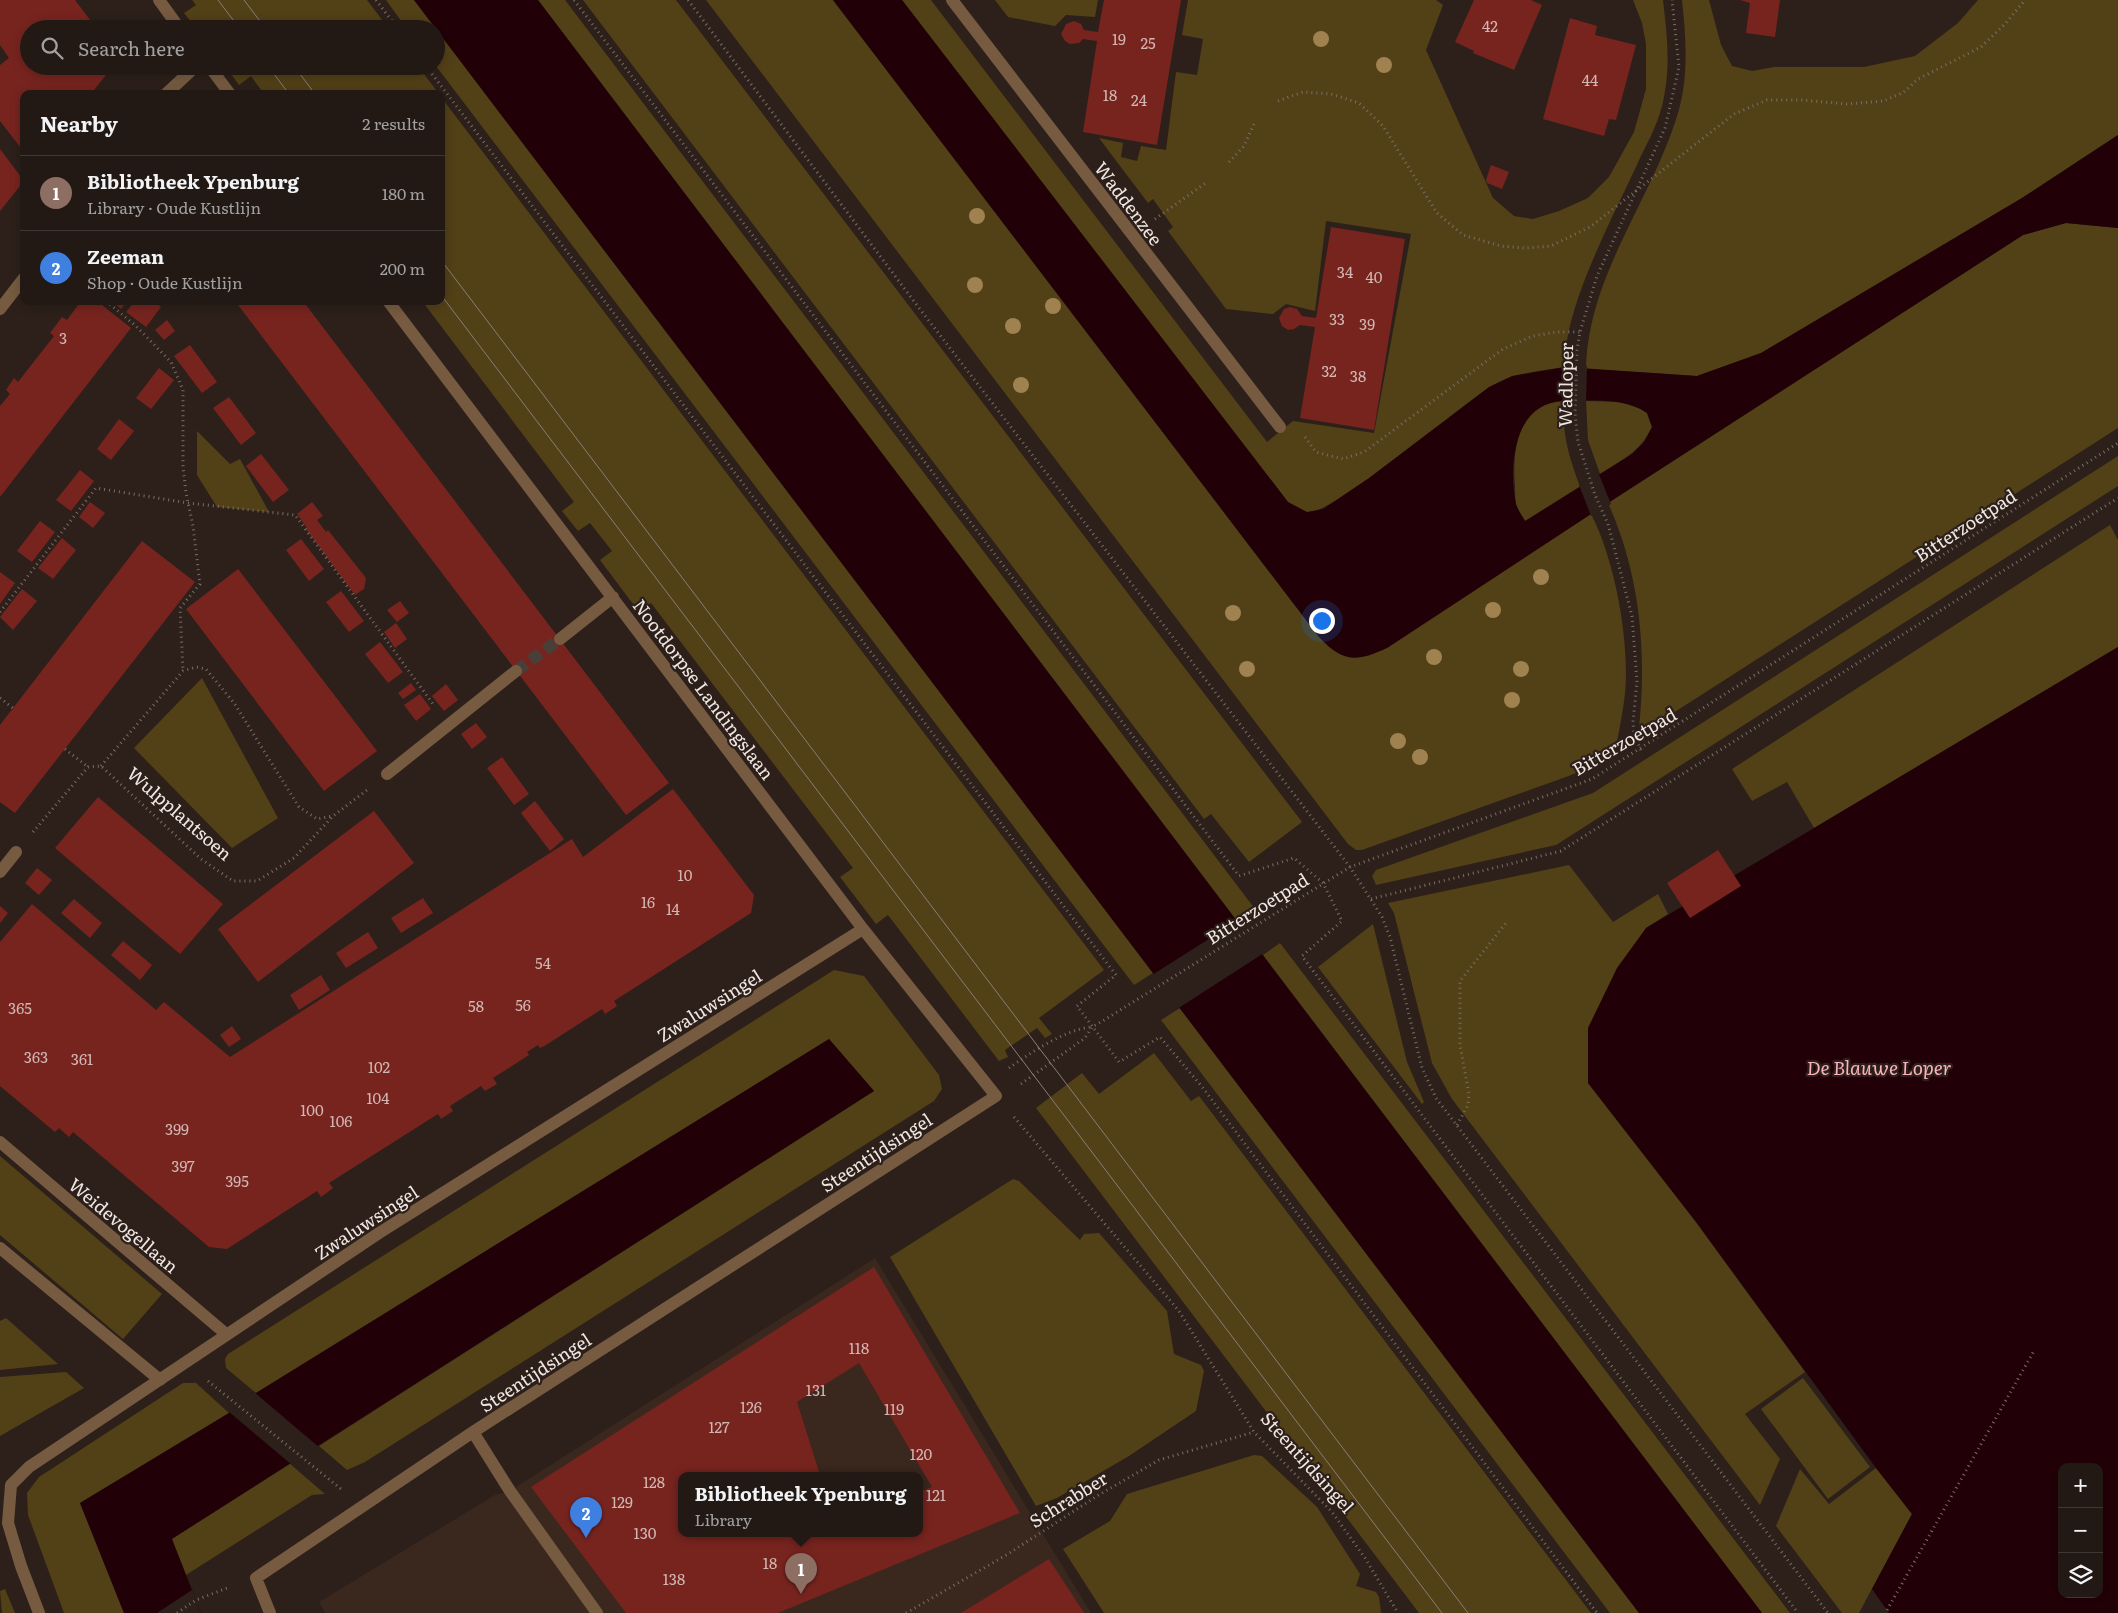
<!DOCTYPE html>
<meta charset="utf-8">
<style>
:root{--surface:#221814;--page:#2a211d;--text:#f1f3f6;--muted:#a2a0a0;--line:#3f3734;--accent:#db2777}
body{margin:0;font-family:Literata,serif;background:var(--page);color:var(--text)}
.controls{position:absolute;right:15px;bottom:15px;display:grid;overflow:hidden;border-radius:10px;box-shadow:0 2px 12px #0003}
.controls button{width:45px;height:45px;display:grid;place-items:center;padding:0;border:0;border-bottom:1px solid var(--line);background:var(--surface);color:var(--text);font:25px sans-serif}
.you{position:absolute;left:1321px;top:620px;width:18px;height:18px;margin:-12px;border:4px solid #fff;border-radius:50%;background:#1a73e8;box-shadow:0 0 0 8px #1a73e833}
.badge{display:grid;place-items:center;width:32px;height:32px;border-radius:50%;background:var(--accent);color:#fff;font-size:16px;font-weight:700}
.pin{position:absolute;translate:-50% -41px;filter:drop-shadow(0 1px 2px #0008)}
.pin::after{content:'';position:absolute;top:26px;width:18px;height:15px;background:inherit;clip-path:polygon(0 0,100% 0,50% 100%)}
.popup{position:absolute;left:678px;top:1472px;width:245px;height:65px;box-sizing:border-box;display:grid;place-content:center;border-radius:10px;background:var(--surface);filter:drop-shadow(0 1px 4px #0005);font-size:16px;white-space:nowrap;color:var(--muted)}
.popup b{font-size:19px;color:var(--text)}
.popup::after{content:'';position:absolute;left:50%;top:100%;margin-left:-10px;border:10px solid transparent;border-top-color:var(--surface)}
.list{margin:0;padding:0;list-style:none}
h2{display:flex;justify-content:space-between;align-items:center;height:65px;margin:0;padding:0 20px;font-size:21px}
h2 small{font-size:16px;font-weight:400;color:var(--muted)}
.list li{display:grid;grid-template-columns:32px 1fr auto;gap:15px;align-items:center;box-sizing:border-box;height:75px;padding:0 20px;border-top:1px solid var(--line)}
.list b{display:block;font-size:19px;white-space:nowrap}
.list p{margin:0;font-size:16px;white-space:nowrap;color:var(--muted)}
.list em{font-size:16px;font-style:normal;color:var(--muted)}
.icon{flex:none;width:28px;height:28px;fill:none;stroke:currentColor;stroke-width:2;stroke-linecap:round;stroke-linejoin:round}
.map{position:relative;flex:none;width:2118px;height:1613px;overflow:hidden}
.search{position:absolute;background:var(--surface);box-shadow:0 2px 12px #0003;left:20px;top:20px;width:425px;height:55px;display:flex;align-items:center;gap:12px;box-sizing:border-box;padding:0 18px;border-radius:28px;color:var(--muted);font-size:19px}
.panel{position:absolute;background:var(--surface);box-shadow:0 2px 12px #0003;left:20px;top:90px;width:425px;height:215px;border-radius:10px}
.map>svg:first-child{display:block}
</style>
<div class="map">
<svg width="2118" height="1613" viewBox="0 0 2118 1613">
<rect width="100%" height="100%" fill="#2d201a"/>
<path fill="#3a271e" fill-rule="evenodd" d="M 875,1258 L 1091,1613 L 325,1613 L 319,1602 L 495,1495 L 510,1491 ZM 682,1475 L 920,1475 L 920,1533 L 682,1533 Z"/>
<path fill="#524017" d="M 192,0 L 367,0 L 389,29 L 197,29 L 184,13 L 196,5 Z
M 386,0 L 414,0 L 1153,973 L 1134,985 L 436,66 L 436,29 L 407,29 Z
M 538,0 L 565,0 L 1255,909 L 1237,921 Z
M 583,0 L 676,0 L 1302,822 L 1249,862 L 1211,814 L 1204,819 Z
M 706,0 L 833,0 L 1319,637 L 1387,648 L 1591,514 C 1615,560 1630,642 1625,693 C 1623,714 1618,734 1615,754 L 1601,763 L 1566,777 L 1362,850 L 1356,850 L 1348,844 Z
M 902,0 L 931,0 L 1267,442 L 1293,421 L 1374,433 L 1411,234 L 1326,221 L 1315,311 L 1286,304 L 1273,314 L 1226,309 L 1168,231 L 1173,227 L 1153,199 L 1148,203 L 1099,138 L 1123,143 L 1121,157 L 1137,161 L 1141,146 L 1166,150 L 1176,72 L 1197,75 L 1203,39 L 1182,35 L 1188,0 L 1436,0 L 1443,5 L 1426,50 L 1493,198 L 1514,216 L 1533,219 L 1559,211 L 1588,198 L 1609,177 L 1634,132 L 1646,89 L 1646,44 L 1642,23 L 1633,0 L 1663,0 C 1667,36 1671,65 1663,102 C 1659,121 1649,140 1640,158 C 1615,214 1563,307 1565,367 C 1539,371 1512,373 1489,388 C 1456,409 1337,513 1308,512 C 1302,512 1293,505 1288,502 Z
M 995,0 L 1098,0 L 1095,17 L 1066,15 L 1055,26 L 1008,17 Z
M 1682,0 L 1709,0 L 1721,45 L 1732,66 L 1752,71 L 1774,67 L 1864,67 L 1915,56 L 1958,23 L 1978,0 L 2118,0 L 2118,135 L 2022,198 L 1761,353 L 1697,376 L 1586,369 C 1588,275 1652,200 1678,113 C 1689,76 1686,38 1682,0 Z
M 225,66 L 418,66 L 439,94 L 264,94 L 251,76 L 239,85 Z
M 441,97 L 1104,970 L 1039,1018 L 1052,1034 L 1045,1038 L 1037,1028 L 1005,1050 L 1008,1057 L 999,1061 L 888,915 L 876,924 L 840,877 L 853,868 L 651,603 L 639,612 L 600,560 L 612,551 L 590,523 L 578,531 L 562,511 L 574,502 L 422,301 L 441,301 Z
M 2066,223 L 2118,228 L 2118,428 L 1645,731 L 1641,731 L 1639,728 C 1647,651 1640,574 1608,503 L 2023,235 Z
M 1563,401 C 1563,437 1568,453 1580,487 L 1526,522 C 1523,517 1518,511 1516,505 C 1515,499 1515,492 1515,486 C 1512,449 1518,403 1563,401 Z
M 1586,401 L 1620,402 L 1640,408 L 1647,413 L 1652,427 C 1641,451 1621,461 1600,474 L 1588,440 Z
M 197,431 L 230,464 L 240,459 L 269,512 L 217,507 L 197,475 Z
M 2118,456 L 2118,486 L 1556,845 L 1376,885 L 1372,876 L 1376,870 L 1593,793 Z
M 2110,525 L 2118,540 L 2118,647 L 1814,828 L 1787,782 L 1752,801 L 1732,769 Z
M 202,678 L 278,818 L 232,848 L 134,748 Z
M 1569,865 L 1613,922 L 1658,894 L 1668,914 L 1646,928 L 1588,1083 L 1696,1222 L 1805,1372 L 1745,1414 L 1780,1459 L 1760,1505 L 1452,1099 L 1432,1063 L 1394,913 L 1388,903 Z
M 1373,924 L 1407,1062 L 1424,1102 L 1422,1104 L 1318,967 Z
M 1280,943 L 1790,1613 L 1762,1613 L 1263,955 Z
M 834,970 L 864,976 L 939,1075 L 942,1089 L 934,1101 L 365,1462 L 347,1470 L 319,1446 L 874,1091 L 829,1039 L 256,1393 L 226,1368 L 225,1359 L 228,1354 Z
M 1180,1008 L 1639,1613 L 1610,1613 L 1161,1020 Z
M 1154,1053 L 1191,1101 L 1199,1096 L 1591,1613 L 1419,1613 L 1036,1108 L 1082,1073 L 1099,1094 Z
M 0,1156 L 162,1294 L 123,1339 L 0,1235 Z
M 1013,1179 L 1019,1181 L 1080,1240 L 1084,1234 L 1099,1233 L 1167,1311 L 1174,1354 L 1201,1365 L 1204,1371 L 1196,1411 L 1193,1413 L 1129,1456 L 1057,1498 L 1036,1506 L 890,1257 Z
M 6,1318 L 58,1364 L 0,1370 L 0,1321 Z
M 66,1372 L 84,1388 L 0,1436 L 0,1377 Z
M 1803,1378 L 1870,1467 L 1828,1499 L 1761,1409 Z
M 183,1383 L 196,1383 L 229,1413 L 80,1503 L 124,1613 L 64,1613 L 28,1515 L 27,1493 L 39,1477 Z
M 1254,1455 L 1262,1456 L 1317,1507 L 1360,1574 L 1356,1586 L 1376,1592 L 1379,1597 L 1381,1613 L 1104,1613 L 1063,1549 L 1110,1521 L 1127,1494 Z
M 289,1463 L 325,1494 L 312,1495 L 186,1575 L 171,1539 Z
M 1876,1468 L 1912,1514 L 1859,1613 L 1842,1613 L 1776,1526 L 1800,1469 L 1829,1504 Z
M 5,1589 L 15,1613 L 2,1613 L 0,1591 Z"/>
<path fill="#220007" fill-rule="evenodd" d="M 414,0 L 538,0 L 1762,1613 L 1639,1613 Z
M 833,0 L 902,0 L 1288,502 L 1307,512 L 1323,509 L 1369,478 L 1489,387 L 1512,376 L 1565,367 L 1697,376 L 1761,353 L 2022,198 L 2118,135 L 2118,228 L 2066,223 L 2023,235 L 1591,514 L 1387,648 C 1357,662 1343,663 1319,637 ZM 1563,401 C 1591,401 1623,397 1647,413 L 1652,427 L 1644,442 L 1632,454 L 1525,521 C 1522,516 1518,510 1516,504 C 1508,465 1514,403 1563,401 Z
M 2118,647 L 2118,1613 L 1889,1613 L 1872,1589 L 1912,1514 L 1876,1468 L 1696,1222 L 1588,1083 L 1588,1028 L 1617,968 L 1646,928 ZM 2062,1467 L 2099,1467 L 2099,1594 L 2062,1594 Z
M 829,1039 L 874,1091 L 172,1539 L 201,1613 L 124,1613 L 80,1503 L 229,1413 L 256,1393 Z"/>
<path fill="#2d201a" d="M 1564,365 L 1587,366 L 1586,404 L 1563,403 Z
M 1598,472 L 1611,504 L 1591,516 L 1579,485 Z
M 1239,920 L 1264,953 L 1177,1009 L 1152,975 Z
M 254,1392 L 320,1448 L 292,1465 L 228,1411 Z
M 192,1590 L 201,1613 L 157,1613 Z"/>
<path fill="#77241f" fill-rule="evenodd" d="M 0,0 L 75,0 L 97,29 L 29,29 L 29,66 L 113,66 L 91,94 L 24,94 L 24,152 L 0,121 L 0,65 L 9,58 L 0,45 Z
M 1104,0 L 1181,0 L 1157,145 L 1083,132 L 1097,41 L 1083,39 L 1079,43 L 1070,44 L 1065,41 L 1061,34 L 1066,24 L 1074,21 L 1081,24 L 1084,30 L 1098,32 Z
M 1474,0 L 1531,0 L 1542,5 L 1514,70 L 1473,53 L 1474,51 L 1455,42 Z
M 1740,0 L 1780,0 L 1775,37 L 1746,33 L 1750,3 Z
M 1570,18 L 1597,26 L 1595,35 L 1636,45 L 1616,120 L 1609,119 L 1604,136 L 1543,119 Z
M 0,149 L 24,181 L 0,211 Z
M 1491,165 L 1509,172 L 1502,189 L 1487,183 L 1486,180 Z
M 1331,227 L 1405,239 L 1374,430 L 1300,418 L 1315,327 L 1300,325 L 1294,329 L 1288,330 L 1282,326 L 1279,318 L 1284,309 L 1290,307 L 1297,309 L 1302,316 L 1316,318 Z
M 81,301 L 97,301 L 131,328 L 0,497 L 0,406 L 10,394 L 6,390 L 14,378 L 18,382 L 54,336 L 50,333 L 62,317 L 67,320 Z
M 112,301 L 127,301 L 121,309 Z
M 135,301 L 154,301 L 161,307 L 146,327 L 126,312 Z
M 235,301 L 303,301 L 669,783 L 626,815 Z
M 167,320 L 175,331 L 164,340 L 155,330 Z
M 190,345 L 217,382 L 202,393 L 174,356 Z
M 159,368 L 174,380 L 151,409 L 136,398 Z
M 229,397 L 256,433 L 241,445 L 213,408 Z
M 119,419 L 134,431 L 111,460 L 97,449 Z
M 261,454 L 289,490 L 273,502 L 246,466 Z
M 80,470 L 94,481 L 71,511 L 56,500 Z
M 90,502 L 105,513 L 93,528 L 79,517 Z
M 312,502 L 323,516 L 317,520 L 326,532 L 328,530 L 366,578 L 364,589 L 355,595 L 306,529 L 307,528 L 297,514 Z
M 40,521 L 55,532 L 32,562 L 17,551 Z
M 62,538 L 76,550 L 53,579 L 38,568 Z
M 301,539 L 324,569 L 309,581 L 286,550 Z
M 142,541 L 195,582 L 15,813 L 0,802 L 0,725 Z
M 238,569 L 377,751 L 324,791 L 186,609 Z
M 0,572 L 15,583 L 0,604 Z
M 22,589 L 37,601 L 13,630 L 0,617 Z
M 341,591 L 364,621 L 349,632 L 326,602 Z
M 400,601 L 409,613 L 397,622 L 387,610 Z
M 396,623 L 407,639 L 395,648 L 384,632 Z
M 380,642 L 403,672 L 388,683 L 365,654 Z
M 411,683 L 416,690 L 403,699 L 398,693 Z
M 446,684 L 458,700 L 444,711 L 432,696 Z
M 420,694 L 431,709 L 416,721 L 404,705 Z
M 476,723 L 487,737 L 472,749 L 461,734 Z
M 502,757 L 529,794 L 514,805 L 487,768 Z
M 673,789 L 754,895 L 751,913 L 614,1001 L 617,1006 L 605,1014 L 602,1009 L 546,1045 L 540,1048 L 538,1045 L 527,1052 L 529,1055 L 493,1078 L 497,1084 L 485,1091 L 481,1086 L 450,1106 L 453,1111 L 441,1119 L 438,1114 L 329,1183 L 333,1188 L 321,1197 L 317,1191 L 227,1249 L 209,1247 L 73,1132 L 69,1137 L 59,1128 L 55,1132 L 0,1086 L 0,942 L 32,904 L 156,1010 L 164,1002 L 230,1057 L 572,839 L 583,857 Z
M 98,797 L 223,904 L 180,954 L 55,848 Z
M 535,801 L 564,839 L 550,851 L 521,813 Z
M 374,811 L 414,863 L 258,982 L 218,929 Z
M 1718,850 L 1741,886 L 1690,918 L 1667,883 Z
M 37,868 L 52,880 L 39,895 L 25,883 Z
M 423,898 L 433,913 L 401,933 L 391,918 Z
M 74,899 L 102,923 L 90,938 L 61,913 Z
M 0,906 L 8,913 L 0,923 Z
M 368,932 L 378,948 L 346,968 L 336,953 Z
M 123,941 L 152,965 L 140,980 L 111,955 Z
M 321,975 L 330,990 L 299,1010 L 290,995 Z
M 232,1026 L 241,1039 L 229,1047 L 220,1035 Z
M 874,1267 L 1020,1513 L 778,1613 L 626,1613 L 531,1487 ZM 859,1363 L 932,1487 L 920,1492 L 920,1533 L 682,1533 L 682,1475 L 820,1475 L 797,1402 Z
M 1049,1559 L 1084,1613 L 961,1613 Z"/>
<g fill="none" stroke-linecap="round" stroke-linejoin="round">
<path stroke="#4a3e38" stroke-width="12" stroke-dasharray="12 6" stroke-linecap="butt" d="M 516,671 L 560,639"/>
<path stroke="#796e69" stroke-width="3" stroke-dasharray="1 4" stroke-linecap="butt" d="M 376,0 L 398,29
M 574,0 L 1239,876 L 1294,858 L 1323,883 L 1342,921 L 1302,956 L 1798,1613
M 688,0 L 916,304 L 1350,867 L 1382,917 L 1390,937 L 1422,1068 L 1436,1098 L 1828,1613
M 426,66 L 1116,975 L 1077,1006 L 1119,1062 L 1160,1037 L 1203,1088 L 1597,1613
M 1278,101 L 1303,92 L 1331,94 L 1359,103 L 1383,126 L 1437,213 L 1463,235 L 1501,246 L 1525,248 L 1551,246 L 1590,227 L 1734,114 L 1767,100 L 1802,100 L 1847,104 L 1884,101 L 1904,92 L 1918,79 L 1981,47 L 2005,24 L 2025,0
M 1229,162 L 1244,146 L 1254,124
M 1155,219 L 1207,182
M 106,301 L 136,326 L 171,362 L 183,390 L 183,467 L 186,493 L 193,526 L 200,584 L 180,608 L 183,671
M 1305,437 L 1316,452 L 1343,459 L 1364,452 L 1503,349 L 1533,336 L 1556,332 L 1580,332
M 0,612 L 96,488 L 188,503 L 295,515 L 433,704
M 0,698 L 13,708
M 65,749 L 88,767
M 1641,750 L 1634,735 L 1633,722 L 1637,682 L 1632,616 L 1608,524 L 1595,495 L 1578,442 L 1575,414 L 1577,350 L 1580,332 L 1597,276 L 1665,128 L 1679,67 L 1672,0
M 101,766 L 183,671 L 196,667 L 206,669 L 234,703 L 299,807 L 317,819 L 333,816
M 33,832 L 88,767 L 101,766 L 201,859 L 233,881 L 257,881 L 294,858 L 333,816 L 367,790
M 1371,899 L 1561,851 L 2118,498
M 1009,1068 C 1030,1053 1066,1029 1092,1027
M 1021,1084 L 1085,1038 L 1092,1027 L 1101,1022 L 1350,867 L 1592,779 L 2118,443
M 1014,1117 L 1179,1311 L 1254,1432 L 1332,1512 L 1365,1558 L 1398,1613
M 1457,1125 L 1468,1105 L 1469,1094 L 1460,1045 L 1460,981 L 1506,923
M 208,1381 L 341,1489
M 1887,1610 L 2035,1349
M 177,1613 L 196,1600 L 230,1587
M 906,1613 L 1008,1554 L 1097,1496 L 1159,1460 L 1254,1432"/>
<path stroke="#765b41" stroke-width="12" d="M 159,0 L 180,29
M 952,0 L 1280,427
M 209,66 L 230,94
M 166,94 L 196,66
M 0,309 L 24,278
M 560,639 L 613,597
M 387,774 L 516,671
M 0,872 L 16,852
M 0,1142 L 226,1334
M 0,1248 L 160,1380
M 473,1432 L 510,1491 L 597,1613
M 39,1613 L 21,1566 L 8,1523 L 11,1485 L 29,1467 L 379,1233 L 863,929
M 270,1613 L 256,1578 L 473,1432 L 996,1096 L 863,929 L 388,301"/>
<path stroke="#897e79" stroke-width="1" d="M 218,0 L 240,29
M 244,0 L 266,29
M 268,66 L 289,94
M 294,66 L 315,94
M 441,260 L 1468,1613
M 441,295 L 1442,1613"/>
</g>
<g fill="#9f824f">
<circle cx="1321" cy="39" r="8"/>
<circle cx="1384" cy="65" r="8"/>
<circle cx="977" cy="216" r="8"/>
<circle cx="975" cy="285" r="8"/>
<circle cx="1053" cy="306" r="8"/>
<circle cx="1013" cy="326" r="8"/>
<circle cx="1021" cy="385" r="8"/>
<circle cx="1541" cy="577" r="8"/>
<circle cx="1493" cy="610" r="8"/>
<circle cx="1233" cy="613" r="8"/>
<circle cx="1434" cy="657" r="8"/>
<circle cx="1247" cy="669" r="8"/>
<circle cx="1521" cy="669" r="8"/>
<circle cx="1512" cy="700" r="8"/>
<circle cx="1398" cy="741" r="8"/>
<circle cx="1420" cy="757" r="8"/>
</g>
<g text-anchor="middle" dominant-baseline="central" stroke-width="4.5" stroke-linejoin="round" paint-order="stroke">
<g font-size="15" fill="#d2b6b2">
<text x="1490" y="25">42</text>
<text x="1119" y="38">19</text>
<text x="1148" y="42">25</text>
<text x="1590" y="79">44</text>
<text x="1110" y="94">18</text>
<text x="1139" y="99">24</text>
<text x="1345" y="271">34</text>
<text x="1374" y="276">40</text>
<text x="1337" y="318">33</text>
<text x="1367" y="323">39</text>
<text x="63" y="337">3</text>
<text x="1329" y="370">32</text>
<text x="1358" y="375">38</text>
<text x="685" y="874">10</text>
<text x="648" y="901">16</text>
<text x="673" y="908">14</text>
<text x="543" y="962">54</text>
<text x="523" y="1004">56</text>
<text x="476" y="1005">58</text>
<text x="20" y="1007">365</text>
<text x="36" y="1056">363</text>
<text x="82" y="1058">361</text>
<text x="379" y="1066">102</text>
<text x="378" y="1097">104</text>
<text x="312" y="1109">100</text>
<text x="341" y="1120">106</text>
<text x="177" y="1128">399</text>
<text x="183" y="1165">397</text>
<text x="237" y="1180">395</text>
<text x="859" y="1347">118</text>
<text x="816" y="1389">131</text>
<text x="751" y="1406">126</text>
<text x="894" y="1408">119</text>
<text x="719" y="1426">127</text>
<text x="921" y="1453">120</text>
<text x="654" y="1481">128</text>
<text x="936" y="1494">121</text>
<text x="622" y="1501">129</text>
<text x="645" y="1532">130</text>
<text x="770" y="1562">18</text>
<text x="674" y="1578">138</text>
</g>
<g font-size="18" fill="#f0e7e3" stroke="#2d201a">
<text transform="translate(1129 203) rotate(53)">Waddenzee</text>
<text transform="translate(1565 385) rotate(-89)">Wadloper</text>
<text transform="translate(1965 525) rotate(-33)">Bitterzoetpad</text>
<text transform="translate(704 689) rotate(53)">Nootdorpse Landingslaan</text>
<text transform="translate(1624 741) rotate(-30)">Bitterzoetpad</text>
<text transform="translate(180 813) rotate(41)">Wulpplantsoen</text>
<text transform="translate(1257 908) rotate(-32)">Bitterzoetpad</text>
<text transform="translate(709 1005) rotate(-32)">Zwaluwsingel</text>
<text transform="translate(876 1152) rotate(-33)">Steentijdsingel</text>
<text transform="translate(366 1222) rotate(-33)">Zwaluwsingel</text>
<text transform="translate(124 1225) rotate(40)">Weidevogellaan</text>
<text transform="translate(535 1372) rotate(-33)">Steentijdsingel</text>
<text transform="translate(1308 1462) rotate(48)">Steentijdsingel</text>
<text transform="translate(1068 1499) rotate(-32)">Schrabber</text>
</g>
<g font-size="19" font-style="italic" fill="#fbb1be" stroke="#2d201a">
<text x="1879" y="1067">De Blauwe Loper</text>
</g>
</g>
</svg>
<div class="controls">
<button>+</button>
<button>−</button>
<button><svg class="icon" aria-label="layers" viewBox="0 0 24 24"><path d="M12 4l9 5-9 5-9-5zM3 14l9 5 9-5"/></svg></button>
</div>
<div class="you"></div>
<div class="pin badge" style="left:801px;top:1594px;background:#8d6e63">1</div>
<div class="popup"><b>Bibliotheek Ypenburg</b>Library</div>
<div class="pin badge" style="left:586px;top:1538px;background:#3f7fe0">2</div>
<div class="search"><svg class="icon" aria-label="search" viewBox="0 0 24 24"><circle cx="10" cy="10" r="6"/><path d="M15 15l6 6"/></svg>Search here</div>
<section class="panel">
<h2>Nearby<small>2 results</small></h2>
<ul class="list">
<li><span class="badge" style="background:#8d6e63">1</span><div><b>Bibliotheek Ypenburg</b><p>Library · Oude Kustlijn</p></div><em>180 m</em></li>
<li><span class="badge" style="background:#3f7fe0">2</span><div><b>Zeeman</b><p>Shop · Oude Kustlijn</p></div><em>200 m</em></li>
</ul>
</section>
</div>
